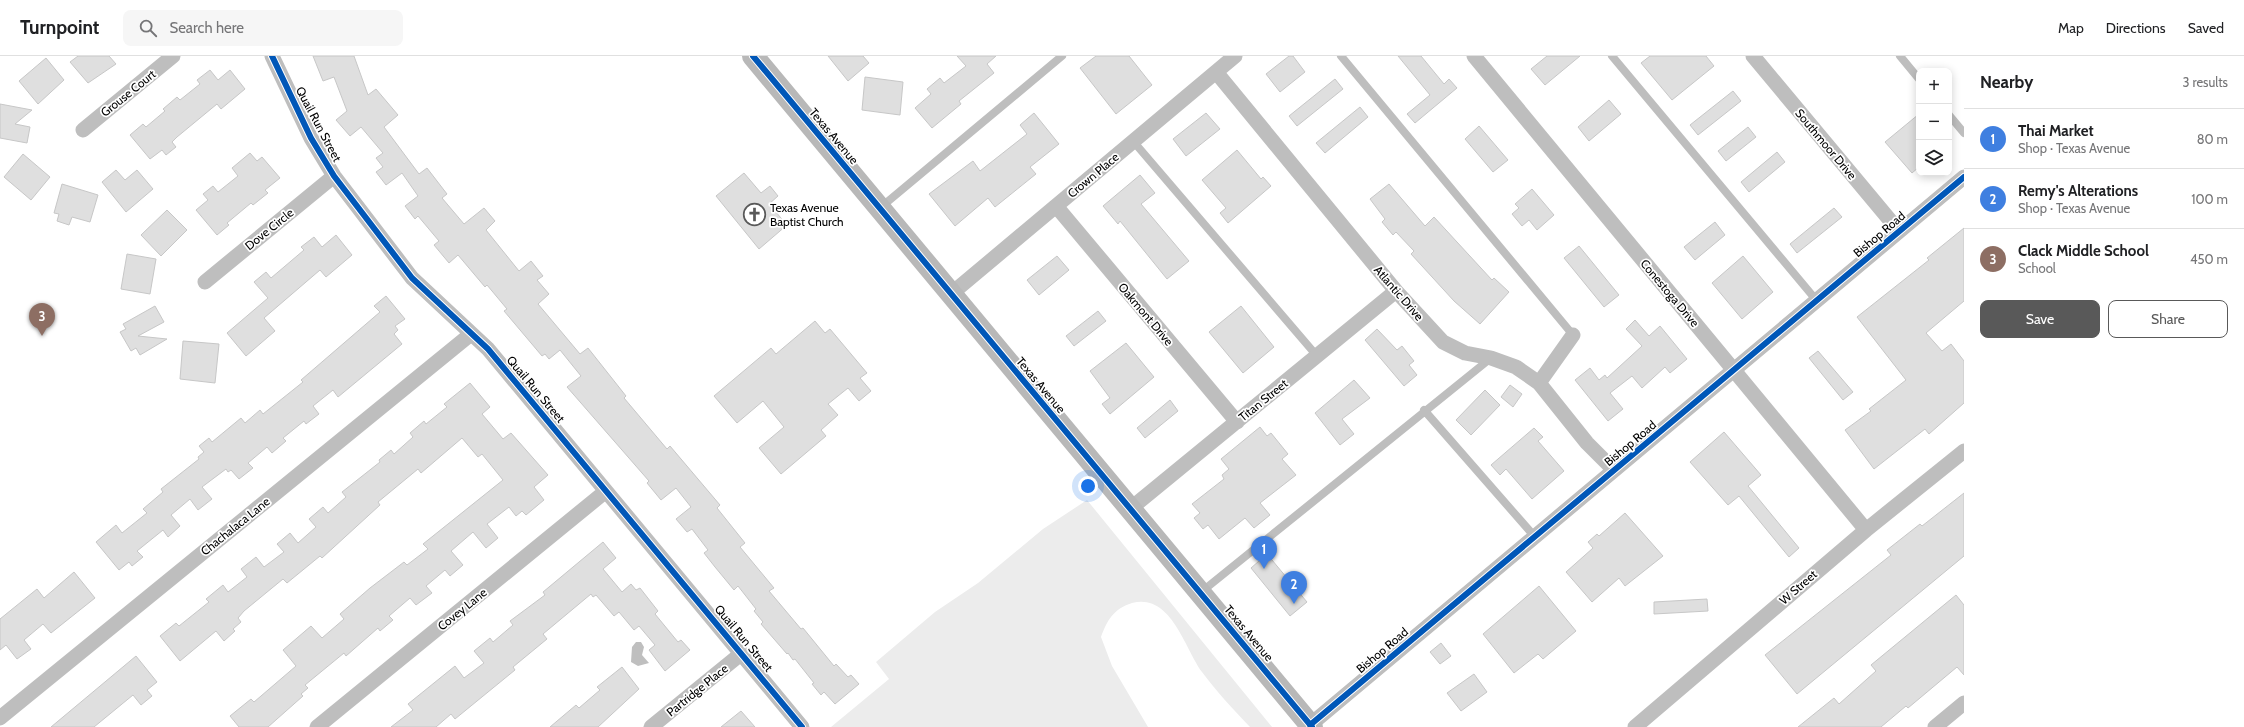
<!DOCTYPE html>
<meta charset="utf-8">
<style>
:root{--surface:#fff;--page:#f6f6f6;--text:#202124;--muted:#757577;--line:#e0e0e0;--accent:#595959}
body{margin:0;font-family:Cabin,sans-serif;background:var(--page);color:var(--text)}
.controls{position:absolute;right:12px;top:12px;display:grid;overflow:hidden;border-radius:8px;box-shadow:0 2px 10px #0003}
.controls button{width:36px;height:36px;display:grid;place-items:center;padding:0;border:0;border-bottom:1px solid var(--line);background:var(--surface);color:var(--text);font:20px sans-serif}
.you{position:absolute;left:1088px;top:430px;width:14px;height:14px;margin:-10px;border:3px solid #fff;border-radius:50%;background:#1a73e8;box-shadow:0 0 0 6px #1a73e833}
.badge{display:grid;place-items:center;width:26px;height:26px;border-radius:50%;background:var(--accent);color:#fff;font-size:13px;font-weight:700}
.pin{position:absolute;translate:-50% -33px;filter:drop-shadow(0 1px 2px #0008)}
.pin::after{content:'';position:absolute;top:21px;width:14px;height:12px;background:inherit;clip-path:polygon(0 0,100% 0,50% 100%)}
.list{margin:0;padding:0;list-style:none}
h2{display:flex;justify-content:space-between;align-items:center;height:52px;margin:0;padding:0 16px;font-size:17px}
h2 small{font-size:13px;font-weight:400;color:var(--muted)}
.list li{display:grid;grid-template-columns:26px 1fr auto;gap:12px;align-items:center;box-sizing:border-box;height:60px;padding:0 16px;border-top:1px solid var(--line)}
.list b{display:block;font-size:15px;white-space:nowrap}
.list p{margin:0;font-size:13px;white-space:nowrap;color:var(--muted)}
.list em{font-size:13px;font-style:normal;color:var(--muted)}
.actions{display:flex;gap:8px;padding:12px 16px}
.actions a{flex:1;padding:9px 0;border:1px solid var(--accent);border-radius:8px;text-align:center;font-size:14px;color:var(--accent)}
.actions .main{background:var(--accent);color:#fff}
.icon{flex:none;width:22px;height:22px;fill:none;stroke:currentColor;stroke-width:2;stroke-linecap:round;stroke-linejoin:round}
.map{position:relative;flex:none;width:1964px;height:671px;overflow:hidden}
header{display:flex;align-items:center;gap:24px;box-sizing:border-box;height:56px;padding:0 20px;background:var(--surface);border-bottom:1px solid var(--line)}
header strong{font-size:19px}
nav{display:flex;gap:22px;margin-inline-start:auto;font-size:14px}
.search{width:280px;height:36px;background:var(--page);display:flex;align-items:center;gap:10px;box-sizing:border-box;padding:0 14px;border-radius:8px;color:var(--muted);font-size:15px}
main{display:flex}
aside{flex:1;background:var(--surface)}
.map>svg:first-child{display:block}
</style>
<header>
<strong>Turnpoint</strong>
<div class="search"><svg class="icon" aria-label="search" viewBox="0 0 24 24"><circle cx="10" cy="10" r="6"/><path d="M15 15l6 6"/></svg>Search here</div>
<nav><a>Map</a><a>Directions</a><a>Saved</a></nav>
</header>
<main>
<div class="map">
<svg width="1964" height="671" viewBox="0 0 1964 671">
<rect width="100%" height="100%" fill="#fff"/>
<path fill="#ececec" d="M 1087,444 L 1272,671 L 1250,671 C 1233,653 1216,635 1202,616 C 1184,591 1171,537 1132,547 C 1113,553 1107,565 1101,581 L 1112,610 L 1148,671 L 831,671 L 889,623 L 876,606 L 935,556 L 978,527 L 1043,473 Z"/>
<path fill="#bfbfbf" d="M 636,586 L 641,586 L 644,591 L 642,599 L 649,607 L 638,610 L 631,606 L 632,591 Z"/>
<path fill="#dfdfdf" stroke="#c7c7c7" d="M 78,0 L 109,0 L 116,8 L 88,27 L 70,6 Z
M 313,0 L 354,0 L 368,39 L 376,33 L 398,59 L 384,71 L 419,118 L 427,112 L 447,138 L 442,142 L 464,168 L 484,152 L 495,165 L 486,174 L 519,215 L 531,205 L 543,220 L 537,224 L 549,238 L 538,248 L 580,298 L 588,292 L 626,340 L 624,342 L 667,393 L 670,390 L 720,449 L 717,452 L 745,487 L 740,491 L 774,532 L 769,535 L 801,573 L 803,572 L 834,610 L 836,608 L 848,621 L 851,619 L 859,628 L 835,648 L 824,636 L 821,639 L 812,628 L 814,627 L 795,603 L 793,604 L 788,597 L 787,598 L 761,568 L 763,566 L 754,555 L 756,553 L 738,530 L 734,534 L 715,511 L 704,497 L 708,494 L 692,473 L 687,476 L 676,463 L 691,451 L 676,432 L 661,444 L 647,427 L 649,425 L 567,331 L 581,320 L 560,294 L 549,303 L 545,298 L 542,300 L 504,255 L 507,253 L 487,229 L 485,231 L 458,199 L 449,207 L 434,189 L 439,185 L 418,160 L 415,163 L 405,150 L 418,140 L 402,117 L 386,129 L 376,116 L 383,111 L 376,102 L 383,97 L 361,71 L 350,80 L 336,64 L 347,55 L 334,21 L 323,25 Z
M 828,0 L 863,0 L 869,7 L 848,25 Z
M 957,0 L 996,0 L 987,8 L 994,17 L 959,45 L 961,48 L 932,72 L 915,52 L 931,38 L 927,33 L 940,22 L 944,27 L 966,10 Z
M 1096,0 L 1129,0 L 1152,29 L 1116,58 L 1080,12 Z
M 1289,0 L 1293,0 L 1305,16 L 1280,36 L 1266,18 Z
M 1398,0 L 1421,0 L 1444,28 L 1449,23 L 1457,32 L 1415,67 L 1407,58 L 1430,39 Z
M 1547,0 L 1580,0 L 1545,29 L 1531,13 Z
M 1650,0 L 1706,0 L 1714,10 L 1672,44 L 1641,7 Z
M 46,2 L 64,24 L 38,48 L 19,25 Z
M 210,14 L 218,24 L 230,14 L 245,33 L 221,53 L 217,48 L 177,81 L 172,86 L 176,91 L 166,99 L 162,94 L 150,103 L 130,79 L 143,68 L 146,71 L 165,55 L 163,53 L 177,41 L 180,44 L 200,28 L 197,24 Z
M 865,21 L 903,26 L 900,59 L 862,54 Z
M 1335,23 L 1343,33 L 1297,70 L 1289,60 Z
M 1733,35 L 1741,45 L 1698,79 L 1690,69 Z
M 1609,44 L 1621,58 L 1589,85 L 1578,71 Z
M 0,48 L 32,54 L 15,68 L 30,71 L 27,87 L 0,82 Z
M 1360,51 L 1368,61 L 1325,97 L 1316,87 Z
M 1034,57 L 1059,88 L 1030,111 L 1036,118 L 995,151 L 988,142 L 955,170 L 929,138 L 973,105 L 980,115 L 1027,78 L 1020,69 Z
M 1206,57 L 1220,73 L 1186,100 L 1173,83 Z
M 1919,58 L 1919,111 L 1912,117 L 1885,86 Z
M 1479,70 L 1508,104 L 1493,116 L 1465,83 Z
M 1748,71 L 1756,81 L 1726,105 L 1718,95 Z
M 1237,94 L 1261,123 L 1263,121 L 1271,130 L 1228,167 L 1220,157 L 1226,152 L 1202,124 Z
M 1777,96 L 1785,106 L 1749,136 L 1741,126 Z
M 250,97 L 257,105 L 262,101 L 280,122 L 265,134 L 268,137 L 253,149 L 251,147 L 227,167 L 229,169 L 217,179 L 196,154 L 208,144 L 203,138 L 213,130 L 218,136 L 238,120 L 232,112 Z
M 23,98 L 50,121 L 31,144 L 4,121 Z
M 116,114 L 125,124 L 137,114 L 153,133 L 126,156 L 102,126 Z
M 744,117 L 761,137 L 770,130 L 778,140 L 769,148 L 787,169 L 759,193 L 716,140 Z
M 1140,119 L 1155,137 L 1141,148 L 1189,205 L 1167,223 L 1120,165 L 1118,168 L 1103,150 Z
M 62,128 L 98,139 L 90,166 L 72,161 L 69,169 L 57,165 L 59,158 L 54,157 Z
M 1389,128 L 1425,170 L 1434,161 L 1492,224 L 1494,222 L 1509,236 L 1480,268 L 1454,245 L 1411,198 L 1414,195 L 1396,176 L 1393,179 L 1382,166 L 1385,163 L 1370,143 Z
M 1532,133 L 1554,159 L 1537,174 L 1529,164 L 1522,170 L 1512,158 L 1519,152 L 1515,148 Z
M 1834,152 L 1842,161 L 1797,197 L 1790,188 Z
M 167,154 L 187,174 L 161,200 L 141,179 Z
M 1715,166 L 1725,179 L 1695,204 L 1684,191 Z
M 1964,172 L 1964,245 L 1926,277 L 1942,295 L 1951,288 L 1964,305 L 1964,347 L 1929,378 L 1925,373 L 1874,413 L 1845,374 L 1871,355 L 1869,353 L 1906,324 L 1857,261 L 1929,204 L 1927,202 Z
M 336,179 L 352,199 L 326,221 L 320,214 L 264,262 L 275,275 L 246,300 L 227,277 L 268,242 L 254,226 L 266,216 L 271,222 L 304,194 L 301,191 L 314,181 L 322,191 Z
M 1579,190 L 1619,239 L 1604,251 L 1564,202 Z
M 127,198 L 156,203 L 150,238 L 121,233 Z
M 1057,200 L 1069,214 L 1039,239 L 1027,224 Z
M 1743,200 L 1773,236 L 1742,263 L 1712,227 Z
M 386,240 L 405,263 L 395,270 L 398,274 L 394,278 L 402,288 L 338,341 L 333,334 L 313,350 L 319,358 L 306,368 L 304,365 L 283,382 L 286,385 L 272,397 L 267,391 L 248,407 L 253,412 L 239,423 L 231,414 L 228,416 L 226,413 L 202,431 L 212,443 L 198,454 L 190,443 L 171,459 L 180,470 L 168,481 L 163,474 L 137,495 L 143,501 L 132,510 L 129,506 L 119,514 L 96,486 L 116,469 L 122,477 L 147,457 L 143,453 L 163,436 L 161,433 L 199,403 L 198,401 L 204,396 L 199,390 L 209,382 L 212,386 L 241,362 L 245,367 L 260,354 L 263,358 L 303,326 L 301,324 L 380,256 L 374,250 Z
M 155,250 L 164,266 L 138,280 L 167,283 L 140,299 L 136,292 L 131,295 L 120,276 L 126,273 L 123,268 Z
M 1241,250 L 1274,291 L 1243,317 L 1209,276 Z
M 1098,255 L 1106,265 L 1074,290 L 1066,280 Z
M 1635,264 L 1649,280 L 1660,270 L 1687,303 L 1670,317 L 1665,311 L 1642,332 L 1632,320 L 1610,337 L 1623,353 L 1608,365 L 1575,324 L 1590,312 L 1599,324 L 1605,319 L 1607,322 L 1642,290 L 1626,273 Z
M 815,265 L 825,277 L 830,273 L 867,317 L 860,322 L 871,335 L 859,345 L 848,332 L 828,348 L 838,359 L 821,374 L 826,380 L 781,418 L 759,392 L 784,371 L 763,345 L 737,367 L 714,340 L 771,292 L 776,298 Z
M 1377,273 L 1397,294 L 1402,290 L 1414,305 L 1409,309 L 1417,319 L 1404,330 L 1365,284 Z
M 183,285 L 219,288 L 215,327 L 180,323 Z
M 1126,287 L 1154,321 L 1110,358 L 1102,348 L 1110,342 L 1090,315 Z
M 1818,295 L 1853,336 L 1843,344 L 1809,302 Z
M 1354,324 L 1370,342 L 1342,363 L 1354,378 L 1340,389 L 1315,357 Z
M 470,327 L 490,351 L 482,358 L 503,383 L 511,377 L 548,419 L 534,431 L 544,444 L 526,459 L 522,455 L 516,460 L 509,451 L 487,468 L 498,482 L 486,492 L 473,476 L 451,495 L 463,509 L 450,520 L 445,514 L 426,530 L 432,537 L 416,549 L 410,542 L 389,560 L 393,564 L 380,575 L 378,572 L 346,600 L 344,597 L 305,629 L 308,632 L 301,638 L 303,640 L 268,671 L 239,671 L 230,660 L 251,643 L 254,646 L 296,610 L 283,594 L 311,570 L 322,582 L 344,563 L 340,558 L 370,532 L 404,506 L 407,509 L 428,493 L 423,488 L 503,424 L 482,398 L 478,401 L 462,382 L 421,417 L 418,413 L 378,446 L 380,449 L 322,502 L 320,500 L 287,527 L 283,523 L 244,555 L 238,562 L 241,566 L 233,573 L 235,575 L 224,585 L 216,575 L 180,605 L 160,580 L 176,567 L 179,570 L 209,546 L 206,543 L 223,529 L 228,536 L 247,521 L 241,513 L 256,501 L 264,511 L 284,496 L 277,488 L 290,477 L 298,487 L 316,471 L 309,463 L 323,451 L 328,457 L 346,441 L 342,436 L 380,406 L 379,404 L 391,394 L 394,398 L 413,381 L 410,377 L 424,365 L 426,368 L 447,351 L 444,348 Z
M 1510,329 L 1522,338 L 1513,351 L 1501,341 Z
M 1485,334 L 1500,349 L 1471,379 L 1456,364 Z
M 1170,344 L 1178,355 L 1145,382 L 1137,372 Z
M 1260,371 L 1267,380 L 1271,377 L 1288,398 L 1282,403 L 1296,419 L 1260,447 L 1270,459 L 1254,472 L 1245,462 L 1219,483 L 1208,469 L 1203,473 L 1194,462 L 1200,457 L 1192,448 L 1224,423 L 1222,419 L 1229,413 L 1221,403 Z
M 1534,372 L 1543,381 L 1538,385 L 1564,415 L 1532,443 L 1506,413 L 1500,419 L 1491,409 Z
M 1724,376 L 1761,419 L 1748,430 L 1799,492 L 1789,501 L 1739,440 L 1728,449 L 1690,406 Z
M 1964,437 L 1964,500 L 1797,638 L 1765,599 L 1891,499 L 1887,494 L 1920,468 L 1922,470 Z
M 1625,457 L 1663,500 L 1625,530 L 1619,522 L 1592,546 L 1566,516 L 1593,492 L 1588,486 L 1597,478 L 1599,480 Z
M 603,486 L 616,502 L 603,513 L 622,536 L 631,528 L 636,534 L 640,532 L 658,555 L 655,558 L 678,586 L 681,584 L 690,594 L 665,615 L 649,594 L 655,589 L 639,570 L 634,574 L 619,556 L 614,560 L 596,539 L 593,541 L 591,538 L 543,578 L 547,583 L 513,611 L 515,614 L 455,663 L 451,658 L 436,671 L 391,671 L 413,654 L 408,648 L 455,610 L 464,622 L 484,607 L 474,595 L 490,582 L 493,586 L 513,569 L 510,565 L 545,539 L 543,536 Z
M 1267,498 L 1307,546 L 1290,560 L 1251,512 Z
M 74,516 L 95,542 L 51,577 L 43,568 L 24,584 L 31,593 L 17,603 L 6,589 L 0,594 L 0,563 L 37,533 L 44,542 Z
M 1539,530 L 1576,575 L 1543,603 L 1538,598 L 1514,617 L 1483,578 Z
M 1956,539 L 1964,549 L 1964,619 L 1957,611 L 1908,652 L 1906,650 L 1881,671 L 1798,671 L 1834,642 L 1839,648 L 1876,615 L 1871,609 Z
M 1707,543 L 1708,555 L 1654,558 L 1654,546 Z
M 1441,587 L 1451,600 L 1440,608 L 1430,596 Z
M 136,600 L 157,626 L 147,634 L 152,640 L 141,649 L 133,639 L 94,671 L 51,671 Z
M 622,611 L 639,633 L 598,671 L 550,671 L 576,649 L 579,652 L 600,634 L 597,631 Z
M 1474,618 L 1487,636 L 1461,655 L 1447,637 Z
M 741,655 L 755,671 L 721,671 Z"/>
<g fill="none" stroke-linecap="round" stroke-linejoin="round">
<path stroke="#bebebe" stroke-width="8" d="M 1341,0 L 1573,279
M 1612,0 L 1817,245
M 1900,0 L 1919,23
M 1949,59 L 1964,77
M 1133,85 L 1317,300
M 880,152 L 1062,0
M 1424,354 L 1535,481
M 1200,537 L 1491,302"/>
<path stroke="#bebebe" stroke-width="15" d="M 272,0 L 311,82 L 334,120 L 412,222 L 488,293 L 802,671
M 1474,0 L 1866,474
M 1753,0 L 1899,175
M 1216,16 L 1396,235 L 1443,286 L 1465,297 L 1491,302 L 1516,311 L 1539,327 L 1587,387 L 1614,414
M 83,74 L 173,0
M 1056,150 L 1237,366
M 205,226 L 334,120
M 951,238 L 1235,0
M 1539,327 L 1573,279
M 1130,453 L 1396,235
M 0,662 L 471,278
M 1310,669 L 1964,121
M 317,671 L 606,435
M 651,671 L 742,597
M 1635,671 L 1866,474 L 1964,395
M 1935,671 L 1964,647"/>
<path stroke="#b8b8b8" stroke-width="22" d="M 753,0 L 1312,671"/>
<defs>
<path id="cycleway" d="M 272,0 L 311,82 L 334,120 L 412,222 L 488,293 L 802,671
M 753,0 L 1312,671
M 1310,669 L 1964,121"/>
</defs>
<use href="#cycleway" stroke="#fff" stroke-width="8"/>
<use href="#cycleway" stroke="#0057b8" stroke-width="6"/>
</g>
<defs>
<symbol id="church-ring" viewBox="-11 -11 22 22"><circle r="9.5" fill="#fff" stroke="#595959" stroke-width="1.5"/><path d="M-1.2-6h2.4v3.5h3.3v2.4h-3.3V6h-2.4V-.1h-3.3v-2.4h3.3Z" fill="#595959"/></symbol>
</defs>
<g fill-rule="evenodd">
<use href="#church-ring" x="742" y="146" width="25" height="25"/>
</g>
<g text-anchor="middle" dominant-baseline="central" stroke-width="3.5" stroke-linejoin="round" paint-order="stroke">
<g font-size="12" fill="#000" stroke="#fff">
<text transform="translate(128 37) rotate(-39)">Grouse Court</text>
<text transform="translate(319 68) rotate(62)">Quail Run Street</text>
<text transform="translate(834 80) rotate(50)">Texas Avenue</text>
<text transform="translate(1826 88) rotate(50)">Southmoor Drive</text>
<text transform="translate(1093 119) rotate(-40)">Crown Place</text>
<text transform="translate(269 173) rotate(-39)">Dove Circle</text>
<text transform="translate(1879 178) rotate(-40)">Bishop Road</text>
<text transform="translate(1399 237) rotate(49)">Atlantic Drive</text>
<text transform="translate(1670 237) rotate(50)">Conestoga Drive</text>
<text transform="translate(1146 258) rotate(50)">Oakmont Drive</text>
<text transform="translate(1041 329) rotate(50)">Texas Avenue</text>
<text transform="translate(536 333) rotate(50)">Quail Run Street</text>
<text transform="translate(1263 344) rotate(-39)">Titan Street</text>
<text transform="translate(1630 387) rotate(-40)">Bishop Road</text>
<text transform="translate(235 470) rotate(-39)">Chachalaca Lane</text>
<text transform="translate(1798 531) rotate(-41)">W Street</text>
<text transform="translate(462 553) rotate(-39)">Covey Lane</text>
<text transform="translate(1249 577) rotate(50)">Texas Avenue</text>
<text transform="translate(744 582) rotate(50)">Quail Run Street</text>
<text transform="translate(1382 594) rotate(-40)">Bishop Road</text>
<text transform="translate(697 634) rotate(-39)">Partridge Place</text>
</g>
<g font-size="12" fill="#000" stroke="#fff" text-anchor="start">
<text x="770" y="151">Texas Avenue<tspan x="770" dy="14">Baptist Church</tspan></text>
</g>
</g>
</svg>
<div class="controls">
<button>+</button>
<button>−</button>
<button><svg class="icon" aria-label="layers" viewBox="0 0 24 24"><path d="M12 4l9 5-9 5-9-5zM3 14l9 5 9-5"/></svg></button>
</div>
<div class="you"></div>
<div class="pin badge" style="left:1264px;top:513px;background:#3f7fe0">1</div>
<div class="pin badge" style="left:1294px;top:548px;background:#3f7fe0">2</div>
<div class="pin badge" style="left:42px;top:280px;background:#8d6e63">3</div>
</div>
<aside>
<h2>Nearby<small>3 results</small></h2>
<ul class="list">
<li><span class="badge" style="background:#3f7fe0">1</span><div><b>Thai Market</b><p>Shop · Texas Avenue</p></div><em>80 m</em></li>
<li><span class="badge" style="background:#3f7fe0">2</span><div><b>Remy's Alterations</b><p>Shop · Texas Avenue</p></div><em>100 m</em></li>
<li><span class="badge" style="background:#8d6e63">3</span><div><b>Clack Middle School</b><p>School</p></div><em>450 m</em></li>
</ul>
<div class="actions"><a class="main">Save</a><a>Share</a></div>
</aside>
</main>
